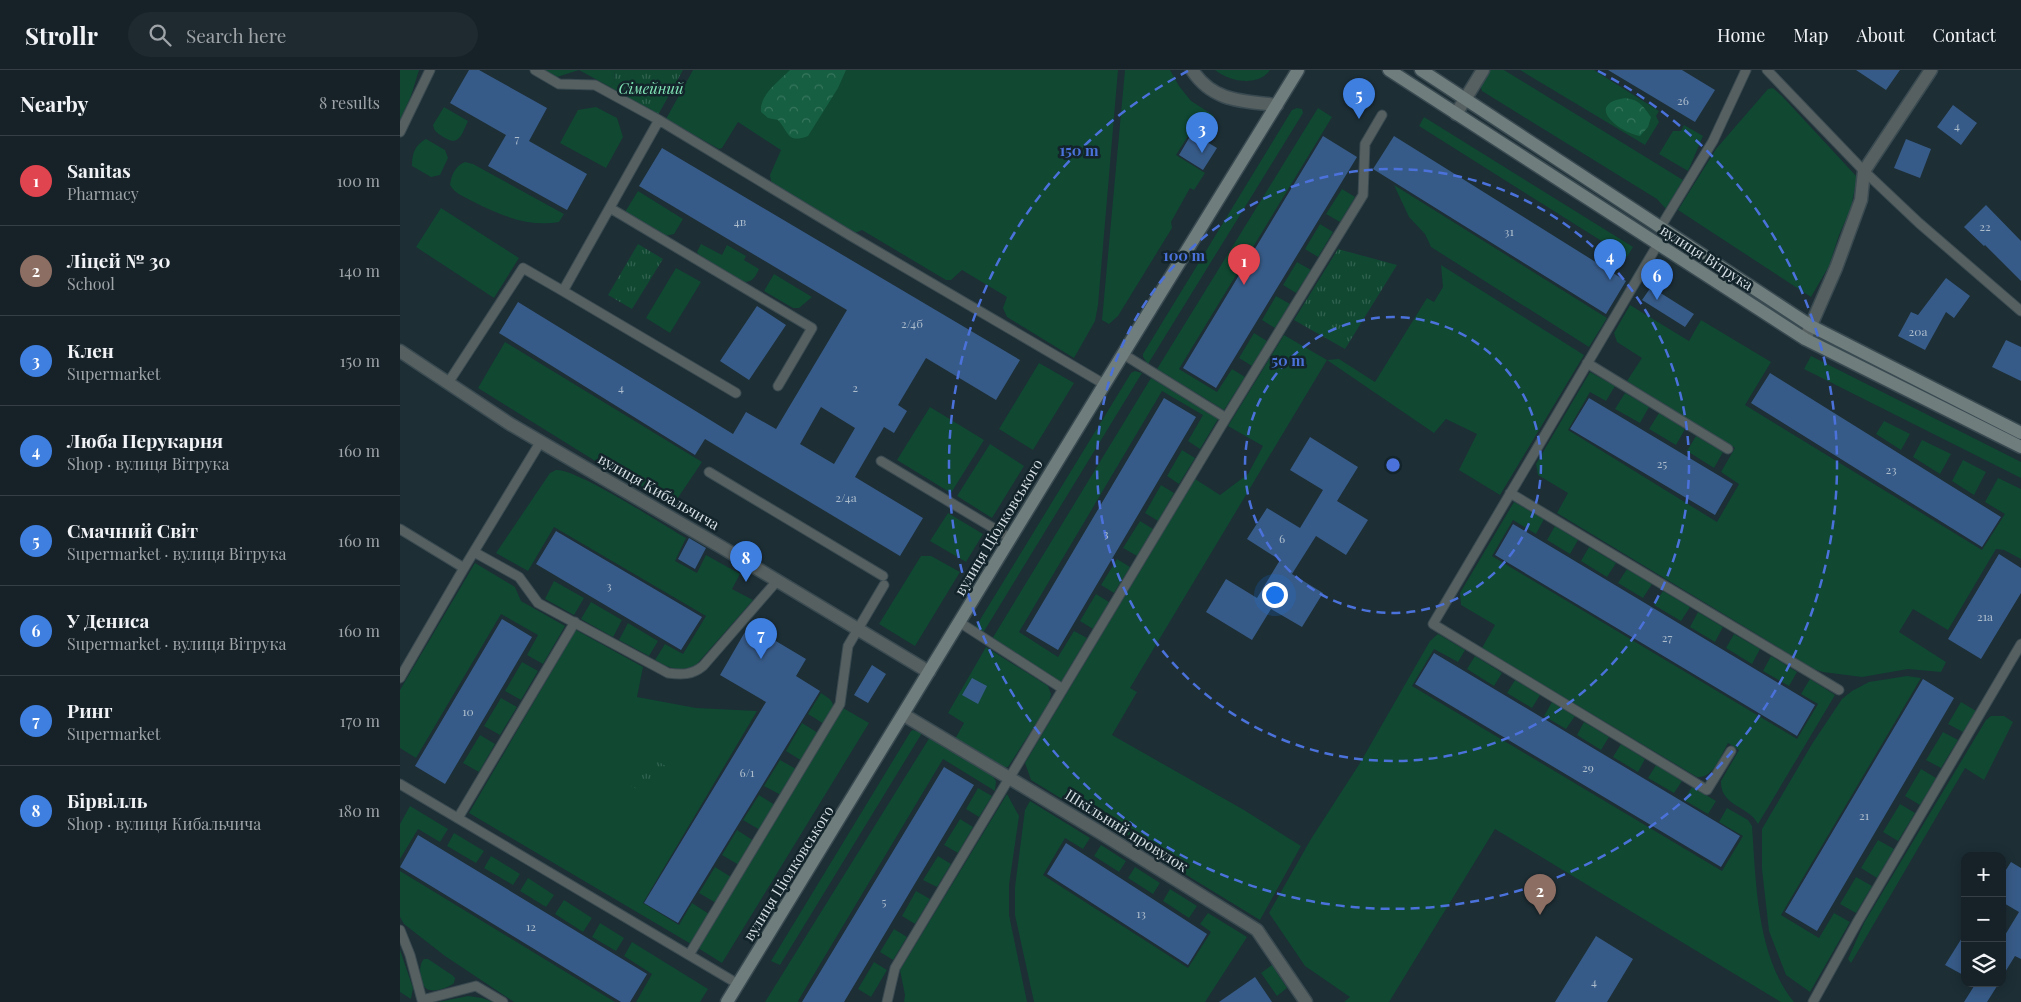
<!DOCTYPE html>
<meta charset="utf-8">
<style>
:root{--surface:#162228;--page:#1f2a30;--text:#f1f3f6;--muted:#9ea4a8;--line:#353f45;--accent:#f49b9f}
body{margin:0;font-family:"Playfair Display",serif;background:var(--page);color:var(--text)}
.controls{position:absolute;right:15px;bottom:15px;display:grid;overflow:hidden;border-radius:10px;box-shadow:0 2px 12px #0003}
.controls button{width:45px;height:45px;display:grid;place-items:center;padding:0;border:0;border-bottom:1px solid var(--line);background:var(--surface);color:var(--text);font:25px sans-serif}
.you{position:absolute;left:874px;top:524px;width:18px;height:18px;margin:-12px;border:4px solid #fff;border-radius:50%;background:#1a73e8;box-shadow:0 0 0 8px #1a73e833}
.badge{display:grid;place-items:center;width:32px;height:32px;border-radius:50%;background:var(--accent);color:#fff;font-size:16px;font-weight:700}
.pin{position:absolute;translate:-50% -41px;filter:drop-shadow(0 1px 2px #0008)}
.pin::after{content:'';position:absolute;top:26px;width:18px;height:15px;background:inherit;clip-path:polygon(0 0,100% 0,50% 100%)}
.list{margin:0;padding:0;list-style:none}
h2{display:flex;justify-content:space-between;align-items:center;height:65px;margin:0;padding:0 20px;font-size:21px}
h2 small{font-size:16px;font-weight:400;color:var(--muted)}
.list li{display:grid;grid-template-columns:32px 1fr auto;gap:15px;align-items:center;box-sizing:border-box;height:90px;padding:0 20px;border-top:1px solid var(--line)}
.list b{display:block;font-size:19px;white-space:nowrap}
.list p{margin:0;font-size:16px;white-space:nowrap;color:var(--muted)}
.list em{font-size:16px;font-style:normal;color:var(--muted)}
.icon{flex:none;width:28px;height:28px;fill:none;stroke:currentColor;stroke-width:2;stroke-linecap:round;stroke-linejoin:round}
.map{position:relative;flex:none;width:1621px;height:932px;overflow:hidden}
header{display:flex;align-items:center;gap:30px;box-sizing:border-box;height:70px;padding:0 25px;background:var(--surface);border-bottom:1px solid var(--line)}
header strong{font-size:24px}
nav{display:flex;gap:28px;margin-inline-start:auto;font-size:18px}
.search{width:350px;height:45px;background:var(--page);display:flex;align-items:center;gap:12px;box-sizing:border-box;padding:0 18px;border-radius:28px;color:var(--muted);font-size:19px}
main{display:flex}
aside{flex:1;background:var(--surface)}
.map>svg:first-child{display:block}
</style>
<header>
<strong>Strollr</strong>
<div class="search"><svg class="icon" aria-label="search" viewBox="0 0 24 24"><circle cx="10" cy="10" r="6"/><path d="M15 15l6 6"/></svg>Search here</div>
<nav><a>Home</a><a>Map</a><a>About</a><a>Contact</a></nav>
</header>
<main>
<aside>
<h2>Nearby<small>8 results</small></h2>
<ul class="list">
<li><span class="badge" style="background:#e0444e">1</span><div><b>Sanitas</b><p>Pharmacy</p></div><em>100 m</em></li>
<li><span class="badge" style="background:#8d6e63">2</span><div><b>Ліцей № 30</b><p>School</p></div><em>140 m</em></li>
<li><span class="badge" style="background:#3f7fe0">3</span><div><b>Клен</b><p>Supermarket</p></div><em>150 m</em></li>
<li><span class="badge" style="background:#3f7fe0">4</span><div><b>Люба Перукарня</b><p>Shop · вулиця Вітрука</p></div><em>160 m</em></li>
<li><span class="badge" style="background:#3f7fe0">5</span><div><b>Смачний Світ</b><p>Supermarket · вулиця Вітрука</p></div><em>160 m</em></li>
<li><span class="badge" style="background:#3f7fe0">6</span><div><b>У Дениса</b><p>Supermarket · вулиця Вітрука</p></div><em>160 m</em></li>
<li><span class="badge" style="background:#3f7fe0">7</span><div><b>Ринг</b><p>Supermarket</p></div><em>170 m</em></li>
<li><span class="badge" style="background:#3f7fe0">8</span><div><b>Бірвілль</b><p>Shop · вулиця Кибальчича</p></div><em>180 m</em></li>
</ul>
</aside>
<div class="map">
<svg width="1621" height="932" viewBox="0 0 1621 932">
<defs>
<pattern id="forest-crowns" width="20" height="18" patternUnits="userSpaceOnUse" patternTransform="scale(1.25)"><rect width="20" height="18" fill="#165f43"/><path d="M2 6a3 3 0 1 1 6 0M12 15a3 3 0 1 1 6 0" fill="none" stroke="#37765e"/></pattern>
<pattern id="park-tufts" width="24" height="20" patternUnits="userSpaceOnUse" patternTransform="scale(1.25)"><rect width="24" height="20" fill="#104832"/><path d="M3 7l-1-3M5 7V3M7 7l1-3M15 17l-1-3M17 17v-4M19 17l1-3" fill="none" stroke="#326250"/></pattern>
</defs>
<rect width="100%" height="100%" fill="#1d2e35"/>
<path fill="#104832" d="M 0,0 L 19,0 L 11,26 L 0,50 Z
M 145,0 L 215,0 L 214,13 L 210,17 L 179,0 L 157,7 Z
M 293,0 L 718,0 L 698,235 L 695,251 L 674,288 L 607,247 L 603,238 L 607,227 L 562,200 L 551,210 L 546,210 L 462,160 L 455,163 L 374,114 L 371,111 L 370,105 L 381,80 L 338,52 L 322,78 L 319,79 L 266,49 Z
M 725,0 L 770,0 L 779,16 L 791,31 L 813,45 L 816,53 L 814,61 L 807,67 L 792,60 L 776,85 L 805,103 L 794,120 L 790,118 L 771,152 L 772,158 L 718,246 L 709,254 L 702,250 Z
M 815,0 L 870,0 C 858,17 830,12 815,0 Z
M 1090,0 L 1104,0 L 1283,110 L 1266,139 L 1257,129 L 1082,21 L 1080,15 Z
M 1120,0 L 1194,0 L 1259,41 L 1256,46 L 1259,52 L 1245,75 Z
M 1373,18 L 1382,26 L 1457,107 L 1451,138 L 1439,165 L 1429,196 L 1411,227 L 1278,140 L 1316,79 L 1368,19 Z
M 44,37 L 68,51 C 63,61 60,76 47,69 C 42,66 37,64 34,59 L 33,55 Z
M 196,37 L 217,48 L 223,67 L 206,98 L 160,73 L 178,40 Z
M 897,38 L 902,39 L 903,43 L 748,294 L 743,287 L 743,284 L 892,40 Z
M 918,38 L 932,47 L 779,299 L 817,322 L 832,299 L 845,307 L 824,340 L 757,299 Z
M 1024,47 L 1233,177 L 1227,187 L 1019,56 Z
M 1284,55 L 1303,66 L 1288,101 L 1259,84 L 1273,61 L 1281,61 Z
M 26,69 L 45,80 L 48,88 L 40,105 L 31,107 L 12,96 C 12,83 15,75 26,69 Z
M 65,92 L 73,94 L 164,144 L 159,152 C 129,157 101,146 74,132 C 65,127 55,124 50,115 C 51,105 56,95 65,92 Z
M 994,115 L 1207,248 L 1189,277 L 1031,177 L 1025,164 L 1009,147 Z
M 942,119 L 955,127 L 940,152 L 926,144 Z
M 238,121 L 283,149 L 274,164 L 265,166 L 225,142 Z
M 41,138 L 119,188 L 94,228 L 16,177 Z
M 920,154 L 933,162 L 918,187 L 905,179 Z
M 301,174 L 322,185 L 327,175 L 346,186 L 344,190 L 359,199 C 355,207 353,213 342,212 L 300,187 L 297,182 Z
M 897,192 L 911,200 L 896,223 L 883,215 Z
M 1041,195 L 1184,285 L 1100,425 L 1059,400 L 1077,364 L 1046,349 L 1034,363 L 927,290 L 730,618 L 737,622 L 712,665 L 844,740 L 901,776 L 860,850 L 631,710 L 625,693 L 795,409 L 820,425 L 848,404 L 863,376 L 828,356 L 884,265 L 927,290 L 939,289 L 975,312 L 1027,228 L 1034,232 L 1043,217 Z
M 276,198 L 301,212 L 270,263 L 246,248 Z
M 374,204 L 412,227 L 399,238 L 393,238 L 364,221 Z
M 876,226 L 890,234 L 875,258 L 862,250 Z
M 1230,235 L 1289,271 L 1301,250 L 1371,292 L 1345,335 L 1582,480 L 1605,444 L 1585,432 L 1598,408 L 1621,419 L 1621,489 L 1604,480 L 1596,479 L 1548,560 L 1513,539 L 1499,562 L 1546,592 L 1541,602 L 1508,599 L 1462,607 L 1423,602 L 1414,599 L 1157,443 L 1168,423 L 1138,405 L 1136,394 L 1190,302 L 1215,316 L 1206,331 L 1190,322 L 1168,360 L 1317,452 L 1339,414 L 1321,402 L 1335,378 L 1227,311 L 1242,288 L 1217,272 L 1214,263 Z
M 854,263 L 867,271 L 852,296 L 839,288 Z
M 105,272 L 302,392 L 273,435 L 229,412 L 78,318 Z
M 1411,286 L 1621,392 L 1621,408 L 1404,299 Z
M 639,293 L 674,313 L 633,380 L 599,359 Z
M 735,301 L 742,303 L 583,563 L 575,558 L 731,303 Z
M 751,308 L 818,349 L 800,379 L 788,371 L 803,345 L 762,321 L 619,562 L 658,587 L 674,561 L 687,568 L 661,612 L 592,569 Z
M 1225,323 L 1249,337 L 1240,353 L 1215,339 Z
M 530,337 L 584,370 L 551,423 L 497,390 Z
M 1259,343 L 1285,359 L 1276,375 L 1249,359 Z
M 1484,351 L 1510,364 L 1501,380 L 1476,364 Z
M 1296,366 L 1323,382 L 1314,398 L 1287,381 Z
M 1522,370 L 1551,384 L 1540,404 L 1513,387 Z
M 590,374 L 624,396 L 592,448 L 557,426 Z
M 782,380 L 795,388 L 779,414 L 767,406 Z
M 1563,390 L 1586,402 L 1574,425 L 1552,411 Z
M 156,400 C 176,398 263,455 286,468 L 275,491 L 297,503 L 306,485 L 340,504 L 332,519 L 353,530 L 296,595 C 280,603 269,598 255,590 L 265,574 L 283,584 L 306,546 L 154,457 L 128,501 L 96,483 L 150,403 Z
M 761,415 L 774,423 L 758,451 L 745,443 Z
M 1114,432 L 1144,449 L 1136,464 L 1113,450 L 1092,486 L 1397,669 L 1418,634 L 1401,624 L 1410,609 L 1435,625 L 1358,754 C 1349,736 1320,736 1321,711 L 1339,680 L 1328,673 C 1321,685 1313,709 1297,707 L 1082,578 L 1095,555 L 1061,535 L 1060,523 Z
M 548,443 L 583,464 L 566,492 L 530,471 Z
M 740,451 L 753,459 L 737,486 L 723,478 Z
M 1155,456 L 1178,470 L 1170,484 L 1147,470 Z
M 1189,477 L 1216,493 L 1207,507 L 1181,491 Z
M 521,486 L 531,486 L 560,502 L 515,576 L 479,554 Z
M 717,489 L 730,497 L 714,523 L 701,515 Z
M 75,493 L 115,517 L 121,531 L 165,556 L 143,594 L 127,585 L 138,565 L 101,544 L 16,688 L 0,678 L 0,620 Z
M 1227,499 L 1252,514 L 1243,528 L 1218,513 Z
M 154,511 L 184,528 L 174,545 L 145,529 Z
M 1263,521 L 1290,537 L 1281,551 L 1254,535 Z
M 696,524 L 709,532 L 693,559 L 680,551 Z
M 191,532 L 222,550 L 213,567 L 181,549 Z
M 1298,542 L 1323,557 L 1315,572 L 1290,557 Z
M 228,553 L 258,571 L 249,586 L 219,570 Z
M 176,560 L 243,597 L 237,627 L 296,638 L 357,641 L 243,833 L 279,855 L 292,833 L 309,844 L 291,874 L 69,743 Z
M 1038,564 L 1065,580 L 1058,592 L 1034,579 L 1012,616 L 1322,801 L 1343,766 L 1319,752 L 1327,738 L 1348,750 L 1352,756 C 1356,813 1357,887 1394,932 L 1381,932 L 1095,759 L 989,932 L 944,932 L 950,927 L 905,896 L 869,843 L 911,769 L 960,693 L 1030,571 Z
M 1334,564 L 1360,579 L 1352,594 L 1326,578 Z
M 586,577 L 648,616 L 651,624 L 649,633 L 608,697 L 601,697 L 555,669 L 564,653 L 548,643 Z
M 1075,586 L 1102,603 L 1094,616 L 1067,599 Z
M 1371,586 L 1397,602 L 1389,616 L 1363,601 Z
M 122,592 L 138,601 L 121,630 L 105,621 Z
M 1507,606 L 1521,608 L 1381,845 L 1419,868 L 1434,843 L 1450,852 L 1410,922 L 1386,905 L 1369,861 L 1362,799 L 1362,759 L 1412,674 L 1442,629 L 1452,621 L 1469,612 Z
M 1115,610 L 1140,625 L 1132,638 L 1107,623 Z
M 421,623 C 439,634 434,637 424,654 L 408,644 Z
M 101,628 L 117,637 L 100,665 L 84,656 Z
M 1152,632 L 1175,646 L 1166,659 L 1144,646 Z
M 1561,632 L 1576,641 L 1563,662 L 1548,654 Z
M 443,638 L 469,653 L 322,893 L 298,878 Z
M 1591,646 L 1604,646 L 1613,652 L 1584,710 L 1565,698 L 1451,893 L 1448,889 L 1464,853 L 1586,650 Z
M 1184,652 L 1209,667 L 1201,680 L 1177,665 Z
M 402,653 L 418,663 L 402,691 L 386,681 Z
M 513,660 L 522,663 L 380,895 L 371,891 L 511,661 Z
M 1543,662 L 1558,670 L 1541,698 L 1526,690 Z
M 80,665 L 95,674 L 79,702 L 63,693 Z
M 530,667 L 591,704 L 596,711 L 595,721 L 543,689 L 398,931 L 399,932 L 365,932 Z
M 1221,674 L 1245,689 L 1238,702 L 1213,687 Z
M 380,690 L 396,699 L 381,725 L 364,716 Z
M 1256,695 L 1282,711 L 1274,723 L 1248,708 Z
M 1521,699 L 1536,708 L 1520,735 L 1505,726 Z
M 1292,717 L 1316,731 L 1308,744 L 1284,730 Z
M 578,718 L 592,726 L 579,747 L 566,739 Z
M 607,724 L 619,746 L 609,815 L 609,845 L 627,932 L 504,932 L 505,925 L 500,900 Z
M 359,725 L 375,735 L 360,760 L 343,750 Z
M 630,731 L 690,768 L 683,779 L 665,768 L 643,805 L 788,898 L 811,862 L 800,854 L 808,843 L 847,867 L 805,932 L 634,932 L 615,845 L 615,817 L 625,740 Z
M 1500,734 L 1515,743 L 1498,771 L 1483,762 Z
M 10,736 L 48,759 L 40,772 L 18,759 L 0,789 L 0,754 Z
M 560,749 L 573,757 L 558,783 L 544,775 Z
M 337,760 L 354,771 L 339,795 L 322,785 Z
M 54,763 L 84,781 L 76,793 L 47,776 Z
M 1478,770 L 1494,779 L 1477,808 L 1461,798 Z
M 701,775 L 726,791 L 719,802 L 694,786 Z
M 91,786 L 120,804 L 113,815 L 84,798 Z
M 538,786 L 551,794 L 537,817 L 523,810 Z
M 315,797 L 331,807 L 316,833 L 299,823 Z
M 735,797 L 760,813 L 753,824 L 728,808 Z
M 0,801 L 215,932 L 114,932 L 45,886 L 4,854 L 0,847 Z
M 1456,807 L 1472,816 L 1456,843 L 1440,834 Z
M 128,808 L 154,825 L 146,837 L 120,821 Z
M 770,819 L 797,836 L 789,848 L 763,831 Z
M 516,821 L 530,829 L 515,854 L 502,846 Z
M 164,830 L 192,848 L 183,862 L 155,844 Z
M 200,853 L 224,868 L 216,881 L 192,867 Z
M 494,859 L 507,867 L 493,890 L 480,882 Z
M 232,872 L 308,919 L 300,932 L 236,932 L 252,904 L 224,886 Z
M 0,880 L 13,918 L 11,929 L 0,922 Z
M 24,889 L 28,889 L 52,905 L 55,908 L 54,913 C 48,918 34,923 27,919 C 19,914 18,894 24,889 Z
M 474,892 L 487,900 L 471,927 L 458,919 Z
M 872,895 L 887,918 L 877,926 L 861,903 Z
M 68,926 L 82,928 L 93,932 L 38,932 Z"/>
<path fill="url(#forest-crowns)" d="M 390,0 L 446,0 L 438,18 L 408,66 C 387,74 389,62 378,50 L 368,48 L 361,42 C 359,25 379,11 390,0 Z
M 1225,28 C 1240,30 1243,36 1251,47 L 1248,57 L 1240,66 C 1218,62 1184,34 1225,28 Z"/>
<path fill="url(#park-tufts)" d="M 215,0 L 283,0 L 258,45 L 210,17 L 214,13 Z
M 238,174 L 263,189 L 232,239 L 208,225 Z
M 938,179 L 997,195 L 945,279 L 894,250 Z
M 246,685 L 268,697 L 252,727 L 229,715 Z"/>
<path fill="#375b88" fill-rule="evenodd" d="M 69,0 L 79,0 L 147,38 L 129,71 L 187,104 L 167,140 L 88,96 L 106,65 L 50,33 Z
M 1208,0 L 1282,0 L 1315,20 L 1295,52 Z
M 1456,0 L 1500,0 L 1486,20 Z
M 1553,35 L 1577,53 L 1561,75 L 1537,57 Z
M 792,63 L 817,78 L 803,100 L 779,85 Z
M 923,66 L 957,87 L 816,318 L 783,298 Z
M 994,66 L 1226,211 L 1206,244 L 973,99 Z
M 1506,69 L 1531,79 L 1520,108 L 1494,98 Z
M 262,78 L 620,290 L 596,330 L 526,288 L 498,335 L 507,341 L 494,363 L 484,357 L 455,407 L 523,448 L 500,486 L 305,369 L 295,385 L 99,263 L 118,232 L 333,364 L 346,342 L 376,359 L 447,240 L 239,116 ZM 421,337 L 455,358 L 434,394 L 400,374 Z
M 1586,135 L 1621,171 L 1621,211 L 1585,175 L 1584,176 L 1564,157 Z
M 1546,208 L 1570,226 L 1554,248 L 1546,242 L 1525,280 L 1498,266 L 1511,242 L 1518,245 Z
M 1251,217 L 1294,244 L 1285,257 L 1242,230 Z
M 357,236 L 386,255 L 349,310 L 320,291 Z
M 1606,270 L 1621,277 L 1621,311 L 1592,297 Z
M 1370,303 L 1601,447 L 1582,477 L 1351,333 Z
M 764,328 L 796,347 L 658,580 L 626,561 Z
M 1189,328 L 1333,414 L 1315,445 L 1170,359 Z
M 910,367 L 958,397 L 937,431 L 968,450 L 946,485 L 916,466 L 892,504 L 923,523 L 902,557 L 871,539 L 852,570 L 806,542 L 826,509 L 857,528 L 880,490 L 847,469 L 867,438 L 900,458 L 923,420 L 890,400 Z
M 1113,454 L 1415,635 L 1397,666 L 1095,485 Z
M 156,461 L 302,547 L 281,580 L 136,494 Z
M 289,468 L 306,478 L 295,499 L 278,489 Z
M 1599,484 L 1621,498 L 1621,523 L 1581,589 L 1548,569 Z
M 102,549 L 132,567 L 45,714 L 15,696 Z
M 349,555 L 406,589 L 396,606 L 420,621 L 278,853 L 244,833 L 366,632 L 320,605 Z
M 1034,583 L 1340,766 L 1321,797 L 1015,614 Z
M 472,595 L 486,604 L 468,633 L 454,625 Z
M 572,608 L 587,616 L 578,634 L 562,625 Z
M 1523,609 L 1554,628 L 1417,861 L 1385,842 Z
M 544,697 L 574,715 L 444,932 L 402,932 Z
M 18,765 L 247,904 L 230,932 L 221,932 L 0,797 Z
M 666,773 L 807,864 L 788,895 L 647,804 Z
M 1611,792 L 1621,798 L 1621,889 L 1615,886 L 1602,907 L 1602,870 L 1619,842 L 1602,832 L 1602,806 Z
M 1565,863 L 1565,906 L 1545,895 Z
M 1196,866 L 1233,889 L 1207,932 L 1155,932 Z
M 855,907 L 872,932 L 819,932 Z
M 1576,913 L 1599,913 L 1587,932 L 1564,932 Z"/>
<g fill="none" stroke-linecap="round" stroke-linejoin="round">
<defs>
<path id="lane" d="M 135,0 L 159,14 L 195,15 L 259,50 L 451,166 L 704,314
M 1367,0 L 1464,101 L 1519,153 L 1621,241
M 259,50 L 163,221 L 336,323
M 0,62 L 30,0
M 210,138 L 412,258 L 378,316
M 1260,158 L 1313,71 L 1346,0
M 1258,174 L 1033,554 L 1307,720 L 1331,681
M 723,284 L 826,348
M 1187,293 L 1328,379
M 48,313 L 123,198 L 163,221
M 481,391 L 610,468
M 309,402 L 483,506
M 1110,423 L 1439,620
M 0,459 L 64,498
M 74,482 L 119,507 L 138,533 L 268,603 C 282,605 292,605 303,596 L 377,511
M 559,552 L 663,619
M 0,608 L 64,498 L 141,371
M 0,714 L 338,914
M 58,748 L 175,552
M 0,860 L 10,885 L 22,930 L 76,916 L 103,932
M 289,885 L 440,634 L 448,576 L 484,515
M 487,932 L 495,898 L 826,348 L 963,125 L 965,74 L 982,45
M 1413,932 L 1458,851 L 1621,574"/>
<path id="street" d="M 792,0 C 813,32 842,31 877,35
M 1056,44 L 1083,0
M 1405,269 L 1436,198 L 1461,130 L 1464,101 L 1531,0
M 0,281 L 110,354 L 323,478 L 529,602
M 504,645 L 701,763 L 857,860 L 906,932"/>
<path id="secondary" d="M 989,0 L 1405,269 L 1621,377
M 1021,0 L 1411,256 L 1621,363
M 327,932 L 723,284 L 898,0"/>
</defs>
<use href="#lane" stroke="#3a4a51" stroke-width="11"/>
<use href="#street" stroke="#3a4a51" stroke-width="15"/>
<use href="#secondary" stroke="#3a4a51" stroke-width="15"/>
<use href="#lane" stroke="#576060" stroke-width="9"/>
<use href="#street" stroke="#576060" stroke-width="12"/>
<use href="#secondary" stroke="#6f7d7d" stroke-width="12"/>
</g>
<g fill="none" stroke="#4b72db" stroke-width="2.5" stroke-dasharray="9 6">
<circle cx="993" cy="395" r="148"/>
<circle cx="993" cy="395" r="296"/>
<path d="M1198 1A444 444 0 1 1 788 1"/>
</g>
<g text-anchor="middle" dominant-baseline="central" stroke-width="5" stroke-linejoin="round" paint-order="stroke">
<g font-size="12" fill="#adbdcc">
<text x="1283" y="30">26</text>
<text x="1557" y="55">4</text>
<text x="117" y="68">7</text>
<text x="340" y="151">4в</text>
<text x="1585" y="156">22</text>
<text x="1109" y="161">31</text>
<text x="512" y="253">2/4б</text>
<text x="1518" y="261">20а</text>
<text x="221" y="317">4</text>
<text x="455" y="317">2</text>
<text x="1262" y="393">25</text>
<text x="1491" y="399">23</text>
<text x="446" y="427">2/4а</text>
<text x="706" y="463">3</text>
<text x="882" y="468">6</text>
<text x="209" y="515">3</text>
<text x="1585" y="546">21а</text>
<text x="1267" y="567">27</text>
<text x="68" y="641">10</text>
<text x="1188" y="697">29</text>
<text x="347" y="702">6/1</text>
<text x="1464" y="745">21</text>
<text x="484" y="831">5</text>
<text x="741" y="843">13</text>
<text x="131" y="856">12</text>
<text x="1194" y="911">4</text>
</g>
<g font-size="15" font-style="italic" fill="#83e6b9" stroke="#13242a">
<text x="251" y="18">Сімейний</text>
</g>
<g font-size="15" fill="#d4dee3" stroke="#13242a">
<text transform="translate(1307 187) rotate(33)">вулиця Вітрука</text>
<text transform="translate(259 421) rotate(30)">вулиця Кибальчича</text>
<text transform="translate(598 457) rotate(-59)">вулиця Ціолковського</text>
<text transform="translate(727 760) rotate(32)">Шкільний провулок</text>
<text transform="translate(388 803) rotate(-58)">вулиця Ціолковського</text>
</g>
</g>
<circle cx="993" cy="395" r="8" fill="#4b72db" stroke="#13242a" stroke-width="2.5"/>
<g font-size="15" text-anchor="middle" font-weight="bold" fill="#4b72db" stroke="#13242a" stroke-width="5" stroke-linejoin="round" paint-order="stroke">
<text x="679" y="86">150 m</text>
<text x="784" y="191">100 m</text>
<text x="888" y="296">50 m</text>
</g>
</svg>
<div class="controls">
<button>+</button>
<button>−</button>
<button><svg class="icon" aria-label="layers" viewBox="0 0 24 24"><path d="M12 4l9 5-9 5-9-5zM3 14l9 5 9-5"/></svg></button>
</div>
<div class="you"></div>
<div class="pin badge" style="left:844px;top:215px;background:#e0444e">1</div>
<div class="pin badge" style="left:1140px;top:845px;background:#8d6e63">2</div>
<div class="pin badge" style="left:802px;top:83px;background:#3f7fe0">3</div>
<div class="pin badge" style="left:1210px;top:210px;background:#3f7fe0">4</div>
<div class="pin badge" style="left:959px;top:49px;background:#3f7fe0">5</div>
<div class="pin badge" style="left:1257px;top:230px;background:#3f7fe0">6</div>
<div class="pin badge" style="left:361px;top:589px;background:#3f7fe0">7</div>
<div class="pin badge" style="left:346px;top:512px;background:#3f7fe0">8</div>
</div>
</main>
